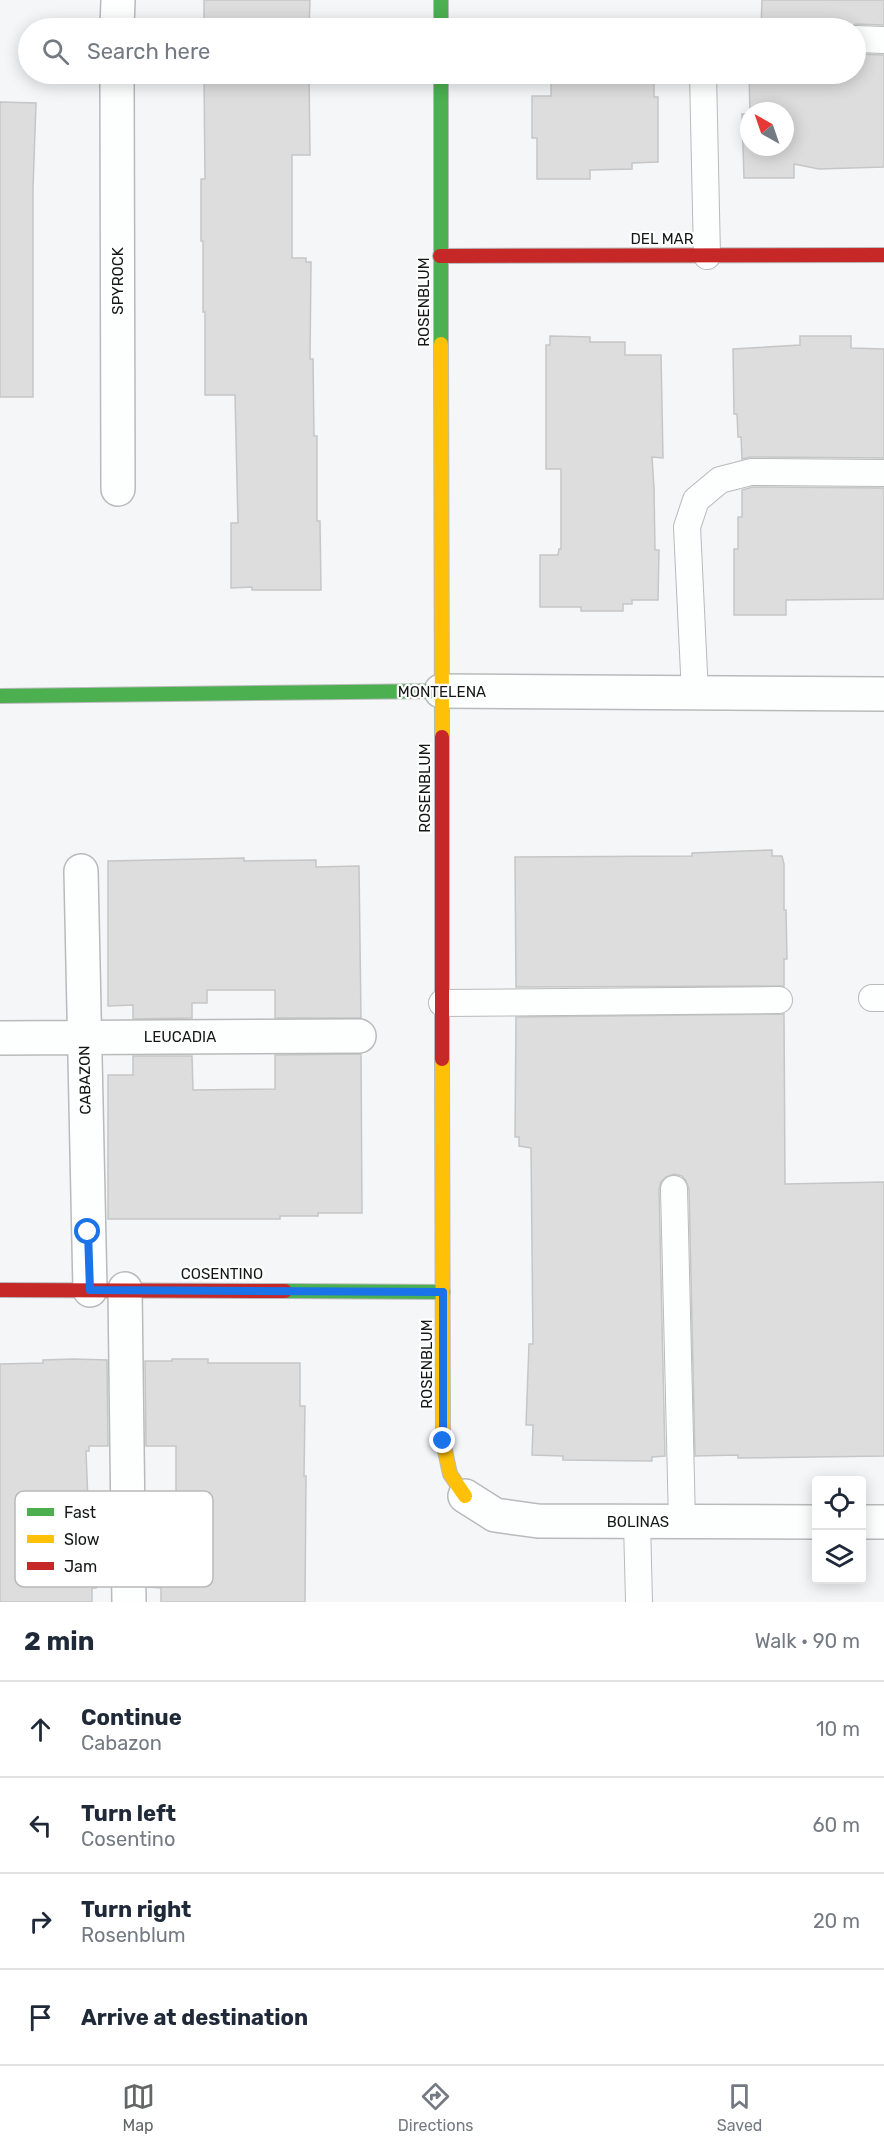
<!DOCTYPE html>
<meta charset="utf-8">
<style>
:root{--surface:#fff;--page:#f6f6f7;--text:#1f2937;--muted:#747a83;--line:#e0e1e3;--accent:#636566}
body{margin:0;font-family:Rubik,sans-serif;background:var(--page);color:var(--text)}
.controls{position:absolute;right:18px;bottom:18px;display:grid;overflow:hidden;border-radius:6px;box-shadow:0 3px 15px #0003}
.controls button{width:54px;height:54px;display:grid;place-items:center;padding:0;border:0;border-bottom:2px solid var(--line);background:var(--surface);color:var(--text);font:30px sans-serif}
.compass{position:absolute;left:740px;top:102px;width:54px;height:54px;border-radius:50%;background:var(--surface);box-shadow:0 3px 15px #0003;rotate:320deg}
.stop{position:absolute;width:18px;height:18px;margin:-14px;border:4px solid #1a73e8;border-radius:50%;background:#fff}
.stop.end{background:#1a73e8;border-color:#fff;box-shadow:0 2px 6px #0008}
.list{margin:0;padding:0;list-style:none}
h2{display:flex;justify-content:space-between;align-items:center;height:78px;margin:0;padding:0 24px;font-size:26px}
h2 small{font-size:20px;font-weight:400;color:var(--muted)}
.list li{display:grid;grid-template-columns:39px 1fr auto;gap:18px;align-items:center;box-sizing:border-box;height:96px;padding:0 24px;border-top:2px solid var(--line)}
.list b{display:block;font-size:22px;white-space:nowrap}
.list p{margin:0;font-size:20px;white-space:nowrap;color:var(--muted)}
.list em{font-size:20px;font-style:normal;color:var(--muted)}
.icon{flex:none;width:33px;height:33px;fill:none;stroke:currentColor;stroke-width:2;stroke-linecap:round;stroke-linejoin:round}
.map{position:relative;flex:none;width:884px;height:1602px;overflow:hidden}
.search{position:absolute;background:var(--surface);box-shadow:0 3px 15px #0003;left:18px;right:18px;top:18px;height:66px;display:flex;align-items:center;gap:15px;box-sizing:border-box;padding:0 21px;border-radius:33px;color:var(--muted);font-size:22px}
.sheet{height:462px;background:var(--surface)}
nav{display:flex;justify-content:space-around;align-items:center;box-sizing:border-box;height:84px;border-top:2px solid var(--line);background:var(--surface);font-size:16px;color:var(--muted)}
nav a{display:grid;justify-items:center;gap:3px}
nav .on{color:var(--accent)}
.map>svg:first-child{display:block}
</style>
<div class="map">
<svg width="884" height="1602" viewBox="0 0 884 1602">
<rect width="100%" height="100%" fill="#f4f6f8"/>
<path fill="#ddd" stroke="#c6c6c6" stroke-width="1.5" d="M 204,0 L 310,0 L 309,28 L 204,28 Z
M 762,0 L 884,0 L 884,25 L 856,24 L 846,28 L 761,28 Z
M 855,54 L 884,55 L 884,167 L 819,169 L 794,164 L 794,178 L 744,178 L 742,114 L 749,114 L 749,147 L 785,147 L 785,111 L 750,111 L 749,74 L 855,74 Z
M 204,74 L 309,74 L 310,155 L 292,155 L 292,258 L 306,258 L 306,262 L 311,262 L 310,359 L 313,359 L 314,436 L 317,436 L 317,521 L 320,521 L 321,590 L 252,590 L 252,587 L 231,588 L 231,523 L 238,523 L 235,395 L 205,395 L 205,312 L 203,312 L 203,241 L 201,241 L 201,179 L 205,179 Z
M 551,74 L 654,74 L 654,97 L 658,97 L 658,162 L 632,163 L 632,169 L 590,170 L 590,179 L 537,179 L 537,138 L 532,138 L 532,96 L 551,96 Z
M 0,102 L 36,103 L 33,188 L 33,397 L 0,397 Z
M 550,336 L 590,337 L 590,342 L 625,342 L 625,355 L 661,355 L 663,458 L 652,457 L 654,488 L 655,550 L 659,550 L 658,600 L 632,600 L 632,604 L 623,604 L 623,611 L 581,611 L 581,607 L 540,607 L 540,555 L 558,555 L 559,549 L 561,549 L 561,469 L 546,469 L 546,345 L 550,345 Z
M 800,336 L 851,336 L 851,348 L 884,349 L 884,458 L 751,457 L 742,459 L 741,437 L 738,437 L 737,414 L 734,414 L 733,349 L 800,345 Z
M 753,487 L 884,488 L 884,599 L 786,600 L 786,615 L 734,615 L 734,549 L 738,549 L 738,517 L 742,517 L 742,490 Z
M 772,850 L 772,856 L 782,856 L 784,864 L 784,910 L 786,910 L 787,959 L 784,959 L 784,986 L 516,987 L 515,857 L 692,856 L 692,853 Z
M 244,858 L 244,861 L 316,860 L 316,867 L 359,866 L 361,1018 L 275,1018 L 275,990 L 207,990 L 207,1003 L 192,1003 L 192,1018 L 133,1019 L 133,1005 L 108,1006 L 108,861 Z
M 784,1014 L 785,1184 L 884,1182 L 884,1456 L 738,1458 L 738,1455 L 695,1456 L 689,1189 L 686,1181 L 682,1176 L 674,1174 L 666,1177 L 661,1182 L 659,1189 L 665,1456 L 652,1457 L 652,1461 L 563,1460 L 563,1456 L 532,1455 L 533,1425 L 526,1425 L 529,1344 L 533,1344 L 531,1148 L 519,1146 L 519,1137 L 515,1137 L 516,1017 Z
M 361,1054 L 362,1213 L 318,1213 L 318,1216 L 280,1216 L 280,1219 L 108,1219 L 108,1075 L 133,1075 L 133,1056 L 192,1056 L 193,1090 L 275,1089 L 275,1055 Z
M 74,1359 L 107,1360 L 108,1446 L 89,1446 L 89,1451 L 86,1451 L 89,1527 L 95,1528 L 95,1535 L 109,1535 L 110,1586 L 96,1586 L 96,1588 L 92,1588 L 92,1602 L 0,1602 L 0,1364 L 43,1363 L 43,1360 Z
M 172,1359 L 208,1359 L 208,1363 L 300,1363 L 300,1406 L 305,1406 L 304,1476 L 306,1476 L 305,1602 L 161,1602 L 161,1588 L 148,1587 L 147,1535 L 164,1535 L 164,1514 L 176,1513 L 176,1446 L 146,1446 L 145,1361 L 172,1361 Z"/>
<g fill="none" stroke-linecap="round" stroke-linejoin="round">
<defs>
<path id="lane" d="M 856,39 L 884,40
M 703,74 L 707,256
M 695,694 L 687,527 L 696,500 L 720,480 L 751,472 L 884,473
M 872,998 L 884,998
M 442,1003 L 779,1000
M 674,1189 L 682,1522
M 637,1522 L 639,1602"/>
<path id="street" d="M 117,28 L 118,0
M 117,74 L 118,489
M 441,691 L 884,694
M 81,871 L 90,1290
M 0,1038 L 359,1036
M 125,1289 L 129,1602
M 465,1496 L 495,1515 L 538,1521 L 816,1522
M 862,1522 L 884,1522"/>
<path id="fast" d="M 441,0 L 441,28
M 441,74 L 441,344
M 0,696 L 441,691
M 285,1291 L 443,1292"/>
<path id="slow" d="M 441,344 L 442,737
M 442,1059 L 443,1441 L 450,1474 L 465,1496"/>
<path id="jam" d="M 440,256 L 884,255
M 442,737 L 442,1059
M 0,1290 L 285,1291"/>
</defs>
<use href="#lane" stroke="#b9babb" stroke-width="28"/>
<use href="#street" stroke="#b9babb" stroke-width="36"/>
<use href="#fast" stroke="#b9babb" stroke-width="16"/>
<use href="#slow" stroke="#b9babb" stroke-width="16"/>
<use href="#jam" stroke="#b9babb" stroke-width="16"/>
<use href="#lane" stroke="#fdfefe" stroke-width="26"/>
<use href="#street" stroke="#fdfefe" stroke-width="33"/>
<use href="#fast" stroke="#4caf50" stroke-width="14"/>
<use href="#slow" stroke="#ffc107" stroke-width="14"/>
<use href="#jam" stroke="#c62828" stroke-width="14"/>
</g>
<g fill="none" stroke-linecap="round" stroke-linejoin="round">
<path stroke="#1a73e8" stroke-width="8" d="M 88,1232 L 90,1290 L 443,1292 L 443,1441"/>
</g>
<g text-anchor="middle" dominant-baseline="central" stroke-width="4.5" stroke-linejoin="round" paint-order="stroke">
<g font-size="15" fill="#151717" stroke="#fff">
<text x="662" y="239">DEL MAR</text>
<text transform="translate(118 281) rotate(-90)">SPYROCK</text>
<text transform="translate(424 302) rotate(-90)">ROSENBLUM</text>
<text x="442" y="692">MONTELENA</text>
<text transform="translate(425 788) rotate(-90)">ROSENBLUM</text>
<text x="180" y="1037">LEUCADIA</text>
<text transform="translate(85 1080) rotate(-91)">CABAZON</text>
<text x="222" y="1274">COSENTINO</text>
<text transform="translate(427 1364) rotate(-90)">ROSENBLUM</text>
<text x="638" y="1522">BOLINAS</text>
</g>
</g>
<rect x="15" y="1491" width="198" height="96" rx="9" fill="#fff" stroke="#b9b9b9" stroke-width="1.5"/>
<rect x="27" y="1508" width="27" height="8" fill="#4caf50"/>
<rect x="27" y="1535" width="27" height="8" fill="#ffc107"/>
<rect x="27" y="1562" width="27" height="8" fill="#c62828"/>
<g font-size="16" fill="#151717">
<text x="64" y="1518">Fast</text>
<text x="64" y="1545">Slow</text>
<text x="64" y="1572">Jam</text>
</g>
</svg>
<div class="controls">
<button><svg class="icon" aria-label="locate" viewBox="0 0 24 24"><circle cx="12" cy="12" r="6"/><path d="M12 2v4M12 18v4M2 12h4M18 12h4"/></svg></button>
<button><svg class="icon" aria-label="layers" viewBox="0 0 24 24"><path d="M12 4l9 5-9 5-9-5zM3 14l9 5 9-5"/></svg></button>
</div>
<svg class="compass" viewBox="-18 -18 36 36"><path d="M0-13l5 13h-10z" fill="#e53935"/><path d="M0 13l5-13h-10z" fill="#747a83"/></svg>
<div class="stop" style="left:88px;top:1232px"></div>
<div class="stop end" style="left:443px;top:1441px"></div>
<div class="search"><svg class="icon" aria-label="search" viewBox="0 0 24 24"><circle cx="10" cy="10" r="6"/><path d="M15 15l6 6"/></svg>Search here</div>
</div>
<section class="sheet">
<h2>2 min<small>Walk · 90 m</small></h2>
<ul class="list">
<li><svg class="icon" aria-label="ahead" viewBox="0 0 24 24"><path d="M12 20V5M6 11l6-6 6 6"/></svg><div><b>Continue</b><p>Cabazon</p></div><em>10 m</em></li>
<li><svg class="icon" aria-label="left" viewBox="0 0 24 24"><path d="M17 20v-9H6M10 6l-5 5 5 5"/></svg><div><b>Turn left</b><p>Cosentino</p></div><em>60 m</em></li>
<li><svg class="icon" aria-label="right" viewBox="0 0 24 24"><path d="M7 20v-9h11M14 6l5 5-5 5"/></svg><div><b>Turn right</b><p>Rosenblum</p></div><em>20 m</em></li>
<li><svg class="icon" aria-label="arrive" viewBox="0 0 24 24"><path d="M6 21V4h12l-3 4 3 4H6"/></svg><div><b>Arrive at destination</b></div></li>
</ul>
</section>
<nav>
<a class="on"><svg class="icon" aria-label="map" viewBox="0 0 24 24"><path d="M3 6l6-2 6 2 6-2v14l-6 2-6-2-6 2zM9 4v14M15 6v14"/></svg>Map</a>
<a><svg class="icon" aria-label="directions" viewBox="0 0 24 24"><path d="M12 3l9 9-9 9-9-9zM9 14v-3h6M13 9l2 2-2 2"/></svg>Directions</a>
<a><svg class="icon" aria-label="saved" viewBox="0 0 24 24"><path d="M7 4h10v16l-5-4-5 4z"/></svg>Saved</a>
</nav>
